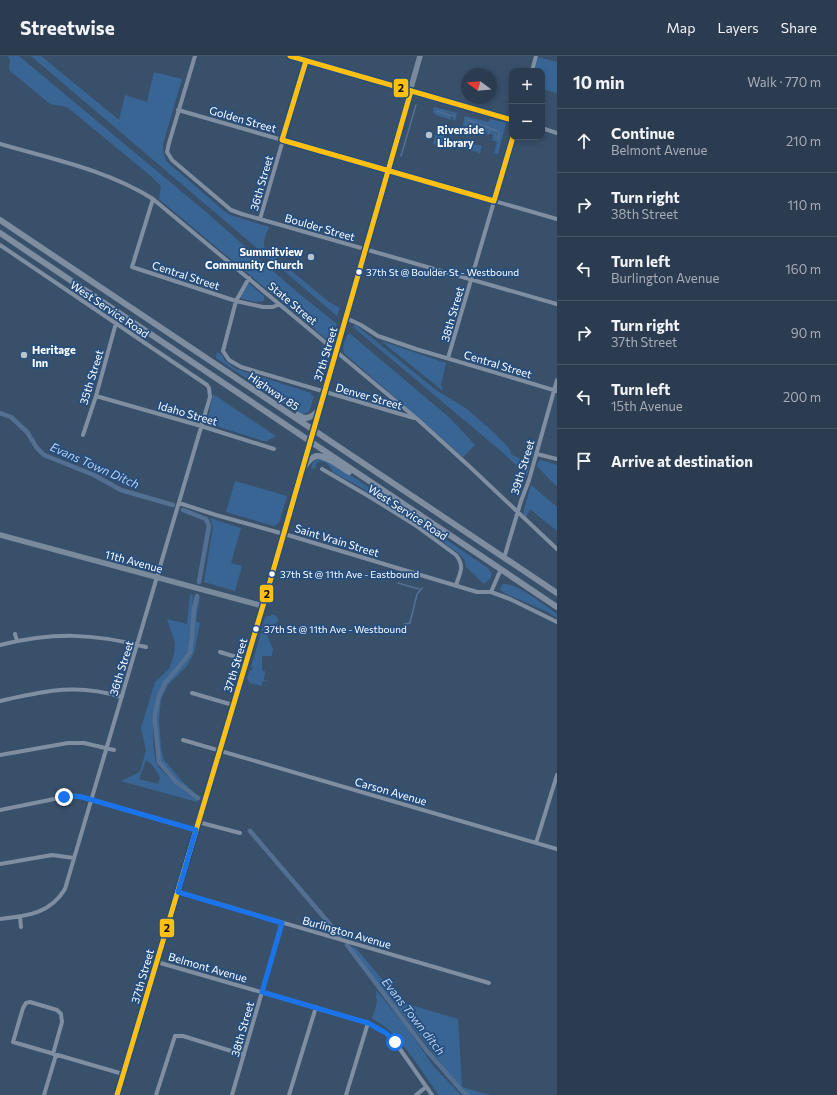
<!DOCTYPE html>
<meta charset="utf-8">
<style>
:root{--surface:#2b3c50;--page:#37475a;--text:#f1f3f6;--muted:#a6adb7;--line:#475667}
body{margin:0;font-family:Commissioner,sans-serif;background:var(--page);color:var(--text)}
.controls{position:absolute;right:12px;top:12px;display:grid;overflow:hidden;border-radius:8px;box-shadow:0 2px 6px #0003}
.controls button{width:36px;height:36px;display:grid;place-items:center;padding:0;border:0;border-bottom:1px solid var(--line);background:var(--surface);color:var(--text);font:20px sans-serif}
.compass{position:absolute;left:461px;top:12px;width:36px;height:36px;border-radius:50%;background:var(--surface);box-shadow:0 2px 6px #0003;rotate:286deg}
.stop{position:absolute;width:12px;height:12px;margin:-9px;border:3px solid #1a73e8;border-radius:50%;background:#fff}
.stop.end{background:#1a73e8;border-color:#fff;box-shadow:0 1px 4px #0008}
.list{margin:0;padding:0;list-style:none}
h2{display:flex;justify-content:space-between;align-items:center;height:52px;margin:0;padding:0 16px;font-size:17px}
h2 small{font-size:13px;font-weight:400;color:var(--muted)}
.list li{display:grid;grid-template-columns:26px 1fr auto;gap:12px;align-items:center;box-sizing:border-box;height:64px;padding:0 16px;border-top:1px solid var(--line)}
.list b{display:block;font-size:15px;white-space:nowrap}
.list p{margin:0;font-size:13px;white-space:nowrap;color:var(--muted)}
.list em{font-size:13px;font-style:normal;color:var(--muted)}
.icon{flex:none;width:22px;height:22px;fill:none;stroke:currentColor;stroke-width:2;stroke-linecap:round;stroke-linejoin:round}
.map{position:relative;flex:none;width:557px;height:1039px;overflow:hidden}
header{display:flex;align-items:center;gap:24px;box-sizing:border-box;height:56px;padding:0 20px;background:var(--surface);border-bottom:1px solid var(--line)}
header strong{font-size:19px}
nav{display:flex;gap:22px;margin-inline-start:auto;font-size:14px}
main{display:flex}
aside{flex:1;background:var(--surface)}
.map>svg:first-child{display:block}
</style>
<header>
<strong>Streetwise</strong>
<nav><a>Map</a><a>Layers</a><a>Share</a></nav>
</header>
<main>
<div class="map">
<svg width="557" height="1039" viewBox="0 0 557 1039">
<rect width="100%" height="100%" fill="#39506b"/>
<path fill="#396595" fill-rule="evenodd" d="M 7,0 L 19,0 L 206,156 L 297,236 L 337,268 L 332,283 L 325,282 L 159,143 L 161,130 L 152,121 L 67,51 L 50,48 L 9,14 L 10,3 Z
M 31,0 L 41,0 L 119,64 L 125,39 L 147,46 L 154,16 L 182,23 L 163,88 L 163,95 L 166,105 L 223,154 L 230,159 L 269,171 C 266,179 262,185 265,193 L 329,246 L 340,252 L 337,260 Z
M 538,1 L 557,6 L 557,37 L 542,33 L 542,15 L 534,15 Z
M 434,51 L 457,57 L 455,65 L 453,64 L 453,58 L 437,55 L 450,59 L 452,64 L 436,59 L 433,56 Z
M 465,60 L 488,66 L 490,63 L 506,67 L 498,98 L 494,97 L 497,86 L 492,84 L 493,79 L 489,77 L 490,73 C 499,76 497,75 498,83 L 499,78 L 499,75 L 468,64 L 468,65 L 489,72 L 487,77 L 465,71 L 463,74 L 462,72 Z
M 437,73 L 447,76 L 443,90 L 433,88 Z
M 461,85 L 482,90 L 480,97 L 460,91 Z
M 248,227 L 264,240 L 264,245 L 255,246 L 240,242 Z
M 356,269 L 436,334 L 467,353 L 492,375 L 509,392 L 512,399 L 526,405 L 529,412 L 527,419 L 501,395 L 353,271 L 353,270 Z
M 349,277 L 450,362 L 475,389 L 463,401 L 344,297 C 342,291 345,282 349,277 Z
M 381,285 L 446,307 L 441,329 L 443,335 Z
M 217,296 L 222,299 L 225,305 L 236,313 L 311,337 L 311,339 L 314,340 L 309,356 L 301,359 L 216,302 Z
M 213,338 L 276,380 L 267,385 L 263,385 L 207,367 Z
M 319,403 L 330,406 L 358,424 L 488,512 L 492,518 L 490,523 L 484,528 L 466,511 L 464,503 L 458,497 L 426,474 L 360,431 L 334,417 L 327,407 L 320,405 L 316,408 L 315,413 L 311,412 L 313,406 Z
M 541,404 L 557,409 L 557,430 L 549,423 L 537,410 L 538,406 Z
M 235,425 L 287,440 L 279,467 L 274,470 L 226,456 Z
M 531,429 L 557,451 L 557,475 L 530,453 L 526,462 L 523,457 Z
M 210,462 L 241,472 L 231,507 L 242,510 L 235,535 L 204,526 L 213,471 Z
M 503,528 C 516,526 545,550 557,558 L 557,562 L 546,555 L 504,537 L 500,533 L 501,531 Z
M 190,538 L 193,539 C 192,553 193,579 189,591 C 184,608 167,619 160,634 C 153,648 150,697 158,710 C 165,720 186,738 197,743 L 197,746 L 121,725 L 140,716 L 146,694 L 141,672 L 155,626 L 169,613 L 174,599 L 175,587 L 167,563 L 187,568 ZM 146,704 C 152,708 158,716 160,722 L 158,728 L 139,723 Z
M 198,541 L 200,541 L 196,565 L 200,567 L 194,597 L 186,611 L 168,629 L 161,643 L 159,664 L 161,693 L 164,704 L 183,726 L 199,741 C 186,733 168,719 161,706 C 158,702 159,693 159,688 C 157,667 154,648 166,629 C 173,618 185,610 190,598 C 197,580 193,559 198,541 Z
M 271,558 L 276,560 L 279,565 L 272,570 L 271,578 L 268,579 L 266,576 L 261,575 L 265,562 L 267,560 L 271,560 Z
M 261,577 L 264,577 L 267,579 L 273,593 L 272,600 L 262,600 L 262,615 L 265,615 L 264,624 L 268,625 L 263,625 L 261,630 L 250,627 L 247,622 L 250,614 L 252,614 L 253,612 L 251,611 Z
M 349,890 L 356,892 L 401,946 L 458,963 L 462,1031 L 490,1039 L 472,1039 L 462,1034 Z
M 376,934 L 407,972 L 434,1011 L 461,1039 L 439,1039 C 422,1017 398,973 372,963 L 377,947 Z"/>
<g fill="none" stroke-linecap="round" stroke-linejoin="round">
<path stroke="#537093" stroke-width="1.5" d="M 437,55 L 453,60
M 468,64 L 497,75 L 499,77 L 498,83
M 488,78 L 490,72
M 401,100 L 416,49
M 398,527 L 419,533
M 404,568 L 410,567 L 417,538 L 422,532"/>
<path stroke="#537093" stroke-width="4.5" d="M 0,357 L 11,361 L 27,376 L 37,392 L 44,399 L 94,419 L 121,434 L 173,449
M 183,454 L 206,463 L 209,470 L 199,526
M 197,540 L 194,553 L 192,581 L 190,596 L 183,606 L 165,627 L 159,640 L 155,658 L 155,666 L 159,706 L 176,726 L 198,742
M 250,775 L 340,880
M 347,889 L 427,995 L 462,1035 L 468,1039"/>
<path stroke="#7f8fa1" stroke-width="4" d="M 195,0 L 169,87 L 167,96 L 172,104 L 231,154 L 242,158 L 557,248
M 290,0 L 512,64
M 532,15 L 536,0
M 178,54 L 557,163
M 542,72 L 557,77
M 0,88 C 52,103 107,114 153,143 L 416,362 L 469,410 L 557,493
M 153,143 L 132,211 L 236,245 L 263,251 L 273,251 L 279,248
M 260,163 L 306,5
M 0,189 L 207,329 L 209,332 L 210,341 L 65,833 C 50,858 27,860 0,863
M 249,222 L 236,245 L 223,295 L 229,304 L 241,311 L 414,362
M 346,262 L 361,269 L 378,280 L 416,293 L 557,335
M 448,302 L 513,81
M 96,340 L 201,370 L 274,393
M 83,379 L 96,340 L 116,267
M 537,398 L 557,403
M 322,413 L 370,441 L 415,469 L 456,499 C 465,510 460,517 456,529
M 179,447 L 216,459 L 291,480 L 477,536 L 491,536 L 510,543 L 557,566
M 504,502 L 521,445 L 529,424 L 557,324
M 491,536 L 501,513
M 15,578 L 17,585
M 0,589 C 53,576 93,577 146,591
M 220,596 L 246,604
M 192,637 L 233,649
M 0,645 C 45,635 76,627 122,641
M 183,684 L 557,793
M 0,699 L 68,687 L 84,687 L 114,694
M 0,754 L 64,741 L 78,740 L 196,774
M 198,766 L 240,777
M 536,787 L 557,719
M 0,808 L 52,799 L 74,802
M 178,836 L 489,927
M 20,861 L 21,871
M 157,906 L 368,967 L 386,977 L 395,986 L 432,1039
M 53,998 L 62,966 L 61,958 L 57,954 L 30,946 L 26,947 L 23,952 L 13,986 L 123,1018
M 44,1039 L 56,999
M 156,1039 L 175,980 L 183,980 L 244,999
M 232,1039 L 282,867
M 289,1039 L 316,951
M 346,1039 L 368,967
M 416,1039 L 426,1031"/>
<path stroke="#7a8a9d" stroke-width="5.5" d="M 0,479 L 263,550
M 117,1039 L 284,478 L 420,0"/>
<path stroke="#7e8ea0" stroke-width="6" d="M 0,164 L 557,537
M 0,177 L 557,551
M 298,359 C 306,365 312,361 319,354
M 302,413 C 306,409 309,403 314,401 C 322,396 342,412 349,416"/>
<defs>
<path id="bus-1" d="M 290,0 L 512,64
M 306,5 L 282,84 L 494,145
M 494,145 L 513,81
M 117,1039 L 265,543 L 411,35"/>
</defs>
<use href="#bus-1" stroke="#254e7f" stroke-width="8"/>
<use href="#bus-1" stroke="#ffc013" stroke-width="5"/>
</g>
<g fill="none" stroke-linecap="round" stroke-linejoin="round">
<path stroke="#1a73e8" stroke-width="5" d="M 64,741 L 74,740 L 82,741 L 196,774 L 178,836 L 282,867 L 262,936 L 368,967 L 386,977 L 395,986"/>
</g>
<g fill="#bac2cb" stroke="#254e7f" stroke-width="1.5">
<circle cx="429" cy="79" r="4"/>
<circle cx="311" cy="201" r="4"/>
<circle cx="24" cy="299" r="4"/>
</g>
<g fill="#fff" stroke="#254e7f" stroke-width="1.5">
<circle cx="359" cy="216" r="3.5"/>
<circle cx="272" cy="518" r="3.5"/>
<circle cx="256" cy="573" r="3.5"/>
</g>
<g text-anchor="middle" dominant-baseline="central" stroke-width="3.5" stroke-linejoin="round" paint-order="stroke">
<g font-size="10" fill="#fff" stroke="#254e7f" text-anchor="start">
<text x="366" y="216">37th St @ Boulder St - Westbound</text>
<text x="280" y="518">37th St @ 11th Ave - Eastbound</text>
<text x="264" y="573">37th St @ 11th Ave - Westbound</text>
</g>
<g font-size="11" fill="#fff" stroke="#254e7f">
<text transform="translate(243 63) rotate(16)">Golden Street</text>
<text transform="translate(261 127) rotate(-74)">36th Street</text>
<text transform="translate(320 171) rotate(16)">Boulder Street</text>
<text transform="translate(186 219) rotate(18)">Central Street</text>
<text transform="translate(293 247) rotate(40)">State Street</text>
<text transform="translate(110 253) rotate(34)">West Service Road</text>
<text transform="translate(452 258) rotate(-74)">38th Street</text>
<text transform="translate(325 298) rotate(-73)">37th Street</text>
<text transform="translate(498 308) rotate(17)">Central Street</text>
<text transform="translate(91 321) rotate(-73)">35th Street</text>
<text transform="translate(274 335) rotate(34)">Highway 85</text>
<text transform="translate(369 340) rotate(16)">Denver Street</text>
<text transform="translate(188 357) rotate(16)">Idaho Street</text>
<text transform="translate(522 411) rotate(-73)">39th Street</text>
<text transform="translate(408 456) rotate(33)">West Service Road</text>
<text transform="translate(337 484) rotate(17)">Saint Vrain Street</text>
<text transform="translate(134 505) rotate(15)">11th Avenue</text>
<text transform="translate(235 609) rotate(-73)">37th Street</text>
<text transform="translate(121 612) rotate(-73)">36th Street</text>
<text transform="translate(391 735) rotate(16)">Carson Avenue</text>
<text transform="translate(347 876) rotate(16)">Burlington Avenue</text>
<text transform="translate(208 911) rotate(16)">Belmont Avenue</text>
<text transform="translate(142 920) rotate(-74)">37th Street</text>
<text transform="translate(242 973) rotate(-74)">38th Street</text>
</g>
<g font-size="11" font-weight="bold" fill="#fff" stroke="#254e7f" text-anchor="start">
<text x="437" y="73">Riverside<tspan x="437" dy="13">Library</tspan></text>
<text x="303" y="195" text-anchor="end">Summitview<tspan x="303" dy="13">Community Church</tspan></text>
<text x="32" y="293">Heritage<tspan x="32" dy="13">Inn</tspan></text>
</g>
<g font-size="12" font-style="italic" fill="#b6d0ee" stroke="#254e7f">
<text transform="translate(95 409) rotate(24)">Evans Town Ditch</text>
<text transform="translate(414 960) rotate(52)">Evans Town ditch</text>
</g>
</g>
<g stroke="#254e7f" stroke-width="1.5">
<rect x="393" y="22" width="16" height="20" rx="4" fill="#ffc013"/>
<rect x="259" y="528" width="15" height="19" rx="4" fill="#ffc013"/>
<rect x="159" y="862" width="16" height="20" rx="4" fill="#ffc013"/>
</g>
<g font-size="11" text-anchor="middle" font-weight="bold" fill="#111">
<text x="401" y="36">2</text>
<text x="267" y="542">2</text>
<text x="167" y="876">2</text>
</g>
</svg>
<div class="controls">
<button>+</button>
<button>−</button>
</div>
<svg class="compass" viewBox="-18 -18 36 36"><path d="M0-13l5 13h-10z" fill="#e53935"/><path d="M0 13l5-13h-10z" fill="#a6adb7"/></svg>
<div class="stop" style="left:395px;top:986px"></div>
<div class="stop end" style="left:64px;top:741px"></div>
</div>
<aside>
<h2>10 min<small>Walk · 770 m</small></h2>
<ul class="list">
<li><svg class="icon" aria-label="ahead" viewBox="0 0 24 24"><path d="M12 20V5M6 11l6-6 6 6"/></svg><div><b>Continue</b><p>Belmont Avenue</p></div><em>210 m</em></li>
<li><svg class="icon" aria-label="right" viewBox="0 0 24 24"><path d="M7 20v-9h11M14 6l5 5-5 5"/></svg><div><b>Turn right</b><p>38th Street</p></div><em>110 m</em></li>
<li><svg class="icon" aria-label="left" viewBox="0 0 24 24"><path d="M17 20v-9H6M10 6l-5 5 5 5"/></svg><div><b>Turn left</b><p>Burlington Avenue</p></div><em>160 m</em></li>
<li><svg class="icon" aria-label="right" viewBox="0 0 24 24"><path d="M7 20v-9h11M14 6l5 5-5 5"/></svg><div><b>Turn right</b><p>37th Street</p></div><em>90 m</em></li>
<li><svg class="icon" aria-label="left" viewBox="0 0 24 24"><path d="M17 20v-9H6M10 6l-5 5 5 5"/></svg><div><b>Turn left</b><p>15th Avenue</p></div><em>200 m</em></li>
<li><svg class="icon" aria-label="arrive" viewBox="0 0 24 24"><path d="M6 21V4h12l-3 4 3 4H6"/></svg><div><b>Arrive at destination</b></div></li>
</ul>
</aside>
</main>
